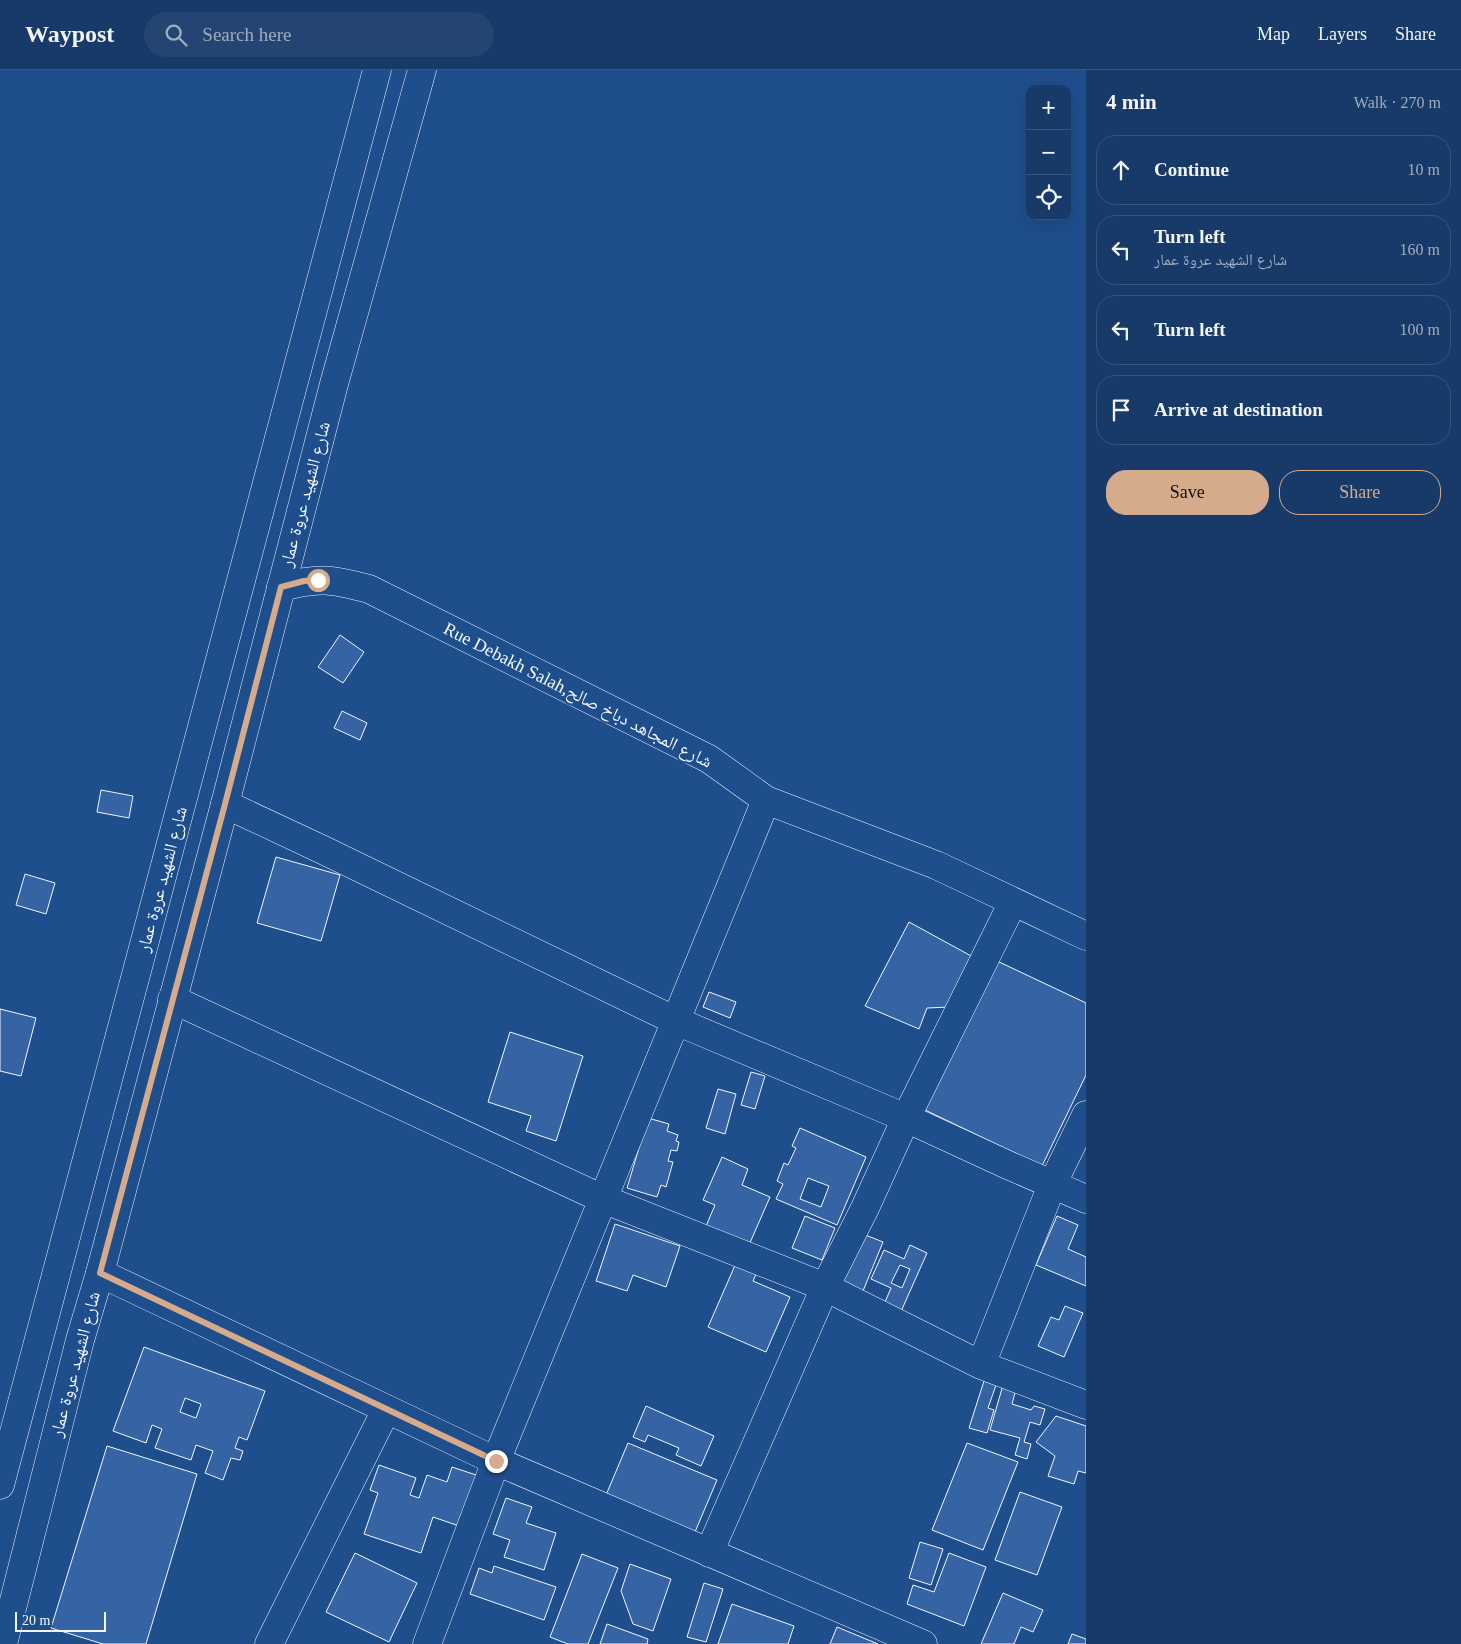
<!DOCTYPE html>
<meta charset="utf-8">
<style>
:root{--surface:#173a69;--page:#244571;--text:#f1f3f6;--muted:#9eadc0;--line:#36547d;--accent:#d6ab8b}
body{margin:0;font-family:"Times New Roman","Noto Naskh Arabic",serif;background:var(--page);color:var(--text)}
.controls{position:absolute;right:15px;top:15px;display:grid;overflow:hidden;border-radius:10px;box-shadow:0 5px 20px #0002}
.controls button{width:45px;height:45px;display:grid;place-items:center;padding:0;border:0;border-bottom:1px solid var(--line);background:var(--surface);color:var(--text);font:25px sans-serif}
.scale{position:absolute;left:15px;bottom:12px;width:91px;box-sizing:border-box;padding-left:5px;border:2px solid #f2f6ff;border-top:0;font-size:14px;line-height:18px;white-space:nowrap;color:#f2f6ff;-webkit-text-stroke:4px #1f4e8c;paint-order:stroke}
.stop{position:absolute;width:15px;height:15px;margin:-11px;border:4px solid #d6ab8b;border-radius:50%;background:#fff}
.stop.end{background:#d6ab8b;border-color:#fff;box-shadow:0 1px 5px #0008}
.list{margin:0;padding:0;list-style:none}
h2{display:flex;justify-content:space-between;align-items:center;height:65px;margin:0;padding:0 20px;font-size:21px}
h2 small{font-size:16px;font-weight:400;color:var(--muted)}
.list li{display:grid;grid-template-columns:32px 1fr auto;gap:15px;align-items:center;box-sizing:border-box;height:70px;margin:0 10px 10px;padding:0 10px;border:1px solid var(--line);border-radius:20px}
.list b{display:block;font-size:19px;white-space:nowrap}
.list p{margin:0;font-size:16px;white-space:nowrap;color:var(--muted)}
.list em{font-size:16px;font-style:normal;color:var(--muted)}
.actions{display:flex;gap:10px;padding:15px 20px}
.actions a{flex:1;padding:11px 0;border:1px solid var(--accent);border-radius:20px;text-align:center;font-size:18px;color:var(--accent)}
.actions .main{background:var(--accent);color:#111}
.icon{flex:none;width:28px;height:28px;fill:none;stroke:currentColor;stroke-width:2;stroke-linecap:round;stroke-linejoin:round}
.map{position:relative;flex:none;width:1086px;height:1574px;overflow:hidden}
header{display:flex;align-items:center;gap:30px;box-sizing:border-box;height:70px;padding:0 25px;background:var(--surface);border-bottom:1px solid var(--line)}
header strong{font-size:24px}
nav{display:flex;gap:28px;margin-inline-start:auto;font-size:18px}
.search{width:350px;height:45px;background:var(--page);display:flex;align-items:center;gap:12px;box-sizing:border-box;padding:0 18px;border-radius:28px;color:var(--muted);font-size:19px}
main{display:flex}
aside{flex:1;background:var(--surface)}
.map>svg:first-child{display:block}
</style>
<header>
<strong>Waypost</strong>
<div class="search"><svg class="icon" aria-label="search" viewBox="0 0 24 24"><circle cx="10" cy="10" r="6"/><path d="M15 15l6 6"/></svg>Search here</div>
<nav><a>Map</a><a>Layers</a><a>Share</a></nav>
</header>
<main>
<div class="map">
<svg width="1086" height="1574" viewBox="0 0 1086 1574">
<rect width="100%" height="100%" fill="#1f4e8c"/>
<path fill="#3563a3" stroke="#f2f6ff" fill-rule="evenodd" d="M 340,565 L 364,582 L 343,613 L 318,597 Z
M 342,641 L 367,653 L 360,670 L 334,658 Z
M 101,720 L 133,726 L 129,748 L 97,742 Z
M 276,787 L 340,805 L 321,871 L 257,853 Z
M 25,804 L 55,813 L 46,844 L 16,835 Z
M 909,852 L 973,887 L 950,937 L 927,938 L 919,959 L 865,936 Z
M 997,891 L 1086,933 L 1086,1005 L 1042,1096 L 925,1040 Z
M 709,922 L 736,932 L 730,948 L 703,937 Z
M 0,939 L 36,948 L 21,1006 L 0,1001 Z
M 510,962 L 583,986 L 556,1071 L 526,1061 L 531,1046 L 488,1032 Z
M 751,1002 L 765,1006 L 755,1039 L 741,1035 Z
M 718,1019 L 736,1024 L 725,1064 L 706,1058 Z
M 648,1048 L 669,1054 L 667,1061 L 678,1065 L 676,1071 L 679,1072 L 677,1081 L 671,1080 L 668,1091 L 673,1092 L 666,1117 L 661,1115 L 657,1127 L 627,1118 Z
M 800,1058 L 866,1087 L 837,1155 L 776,1129 L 783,1114 L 777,1111 L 784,1093 L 788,1095 L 796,1078 L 792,1076 ZM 808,1108 L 829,1116 L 821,1137 L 800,1129 Z
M 722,1087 L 748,1099 L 742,1115 L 770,1127 L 749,1175 L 706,1156 L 715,1135 L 703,1130 Z
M 805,1146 L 835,1158 L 822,1190 L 792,1178 Z
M 1057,1146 L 1078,1155 L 1068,1179 L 1086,1187 L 1086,1216 L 1036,1195 Z
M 615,1154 L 680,1176 L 666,1217 L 633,1205 L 627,1221 L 596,1211 Z
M 858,1162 L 883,1172 L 863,1221 L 838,1211 Z
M 910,1175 L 927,1183 L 899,1246 L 882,1239 L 891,1218 L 871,1209 L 884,1180 L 904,1189 ZM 900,1195 L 910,1199 L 902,1218 L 891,1213 Z
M 736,1193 L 757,1202 L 753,1211 L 790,1227 L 766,1282 L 708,1257 Z
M 1065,1236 L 1083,1243 L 1064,1287 L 1038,1276 L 1051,1247 L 1059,1250 Z
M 144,1277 L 265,1321 L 247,1370 L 239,1367 L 235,1378 L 243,1381 L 240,1390 L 231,1388 L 223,1410 L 205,1403 L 213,1381 L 196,1375 L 191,1390 L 155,1378 L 162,1359 L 152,1355 L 146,1373 L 113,1361 ZM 185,1328 L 201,1334 L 196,1348 L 180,1342 Z
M 984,1311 L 996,1315 L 988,1338 L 994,1340 L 987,1363 L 969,1358 Z
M 1003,1315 L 1016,1319 L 1012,1334 L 1031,1340 L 1034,1336 L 1045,1339 L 1040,1355 L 1030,1352 L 1024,1372 L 1031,1374 L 1027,1389 L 1015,1385 L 1020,1368 L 990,1360 Z
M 646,1336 L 714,1366 L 701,1396 L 676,1385 L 679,1378 L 648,1365 L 645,1372 L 633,1367 Z
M 1056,1346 L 1086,1356 L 1086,1403 L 1078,1401 L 1074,1414 L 1048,1406 L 1055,1386 L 1036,1372 Z
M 628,1373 L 717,1410 L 695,1462 L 606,1425 Z
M 967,1373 L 1018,1392 L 983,1480 L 932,1460 Z
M 107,1376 L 197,1404 L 146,1574 L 103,1574 L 51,1558 Z
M 379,1395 L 416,1408 L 410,1425 L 419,1428 L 427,1405 L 447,1412 L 452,1397 L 479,1406 L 462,1457 L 433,1447 L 421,1483 L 364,1464 L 378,1423 L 370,1420 Z
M 1020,1422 L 1062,1437 L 1037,1505 L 995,1490 Z
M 506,1428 L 532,1437 L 526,1453 L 556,1463 L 544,1500 L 504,1487 L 510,1470 L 493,1464 Z
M 920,1472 L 943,1479 L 931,1515 L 909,1508 Z
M 355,1483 L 417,1513 L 389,1572 L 326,1542 Z
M 949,1483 L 986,1497 L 964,1556 L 907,1534 L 913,1515 L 934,1522 Z
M 582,1484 L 618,1498 L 588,1574 L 568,1574 L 550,1567 Z
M 630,1494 L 671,1509 L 653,1561 L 633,1554 L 621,1521 Z
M 494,1496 L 556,1517 L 544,1550 L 470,1524 L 479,1498 L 492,1503 Z
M 704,1513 L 723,1519 L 706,1572 L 687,1567 Z
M 1003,1523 L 1043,1540 L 1033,1562 L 1021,1557 L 1014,1574 L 981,1574 Z
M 732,1534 L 794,1556 L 788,1574 L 718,1574 Z
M 607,1554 L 648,1569 L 647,1574 L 600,1574 Z
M 837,1557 L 878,1574 L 830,1574 Z
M 1072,1564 L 1086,1569 L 1086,1574 L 1068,1574 Z"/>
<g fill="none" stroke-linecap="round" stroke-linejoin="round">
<defs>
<path id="minor" d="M 281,517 C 319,507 331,509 369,519 L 709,689 L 766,730 L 936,795 L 1086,866
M 225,734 L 321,779 L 676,951 L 906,1048 L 1010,1096 L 1086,1129
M 1013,832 L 906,1048 L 865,1138 L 825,1217 L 981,1295 L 1086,1335
M 172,929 L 603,1129 L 825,1217 L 709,1483
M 100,1203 L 496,1391 L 923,1574
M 981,1295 L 1052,1115 L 1086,1045
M 269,1574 L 386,1340
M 427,1574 L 496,1391 L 766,730"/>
<path id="tertiary" d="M 0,1415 L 377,0
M 3,1574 L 80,1270 L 100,1203 L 225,734 L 334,314 L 422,0"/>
</defs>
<use href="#minor" stroke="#f2f6ff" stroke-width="29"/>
<use href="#tertiary" stroke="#f2f6ff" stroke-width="29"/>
<use href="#minor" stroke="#1f4e8c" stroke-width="28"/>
<use href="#tertiary" stroke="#1f4e8c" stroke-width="28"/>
</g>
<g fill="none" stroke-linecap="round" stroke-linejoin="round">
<path stroke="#d6ab8b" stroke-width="6" d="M 318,510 L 304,511 L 281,517 L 225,734 L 100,1203 L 496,1391"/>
</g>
<g text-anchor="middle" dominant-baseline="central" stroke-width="4" stroke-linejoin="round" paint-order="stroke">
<g font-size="18" fill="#f2f6ff" stroke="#1f4e8c">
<text transform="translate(305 424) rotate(-75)">شارع الشهيد عروة عمار</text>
<text transform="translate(578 625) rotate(27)">Rue Debakh Salah,شارع المجاهد دباخ صالح</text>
<text transform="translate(162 809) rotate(-75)">شارع الشهيد عروة عمار</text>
<text transform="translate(75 1294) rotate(-75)">شارع الشهيد عروة عمار</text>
</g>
</g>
</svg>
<div class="controls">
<button>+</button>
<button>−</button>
<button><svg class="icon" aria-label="locate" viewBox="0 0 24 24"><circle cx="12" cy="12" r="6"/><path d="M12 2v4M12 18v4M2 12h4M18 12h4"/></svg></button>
</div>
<div class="scale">20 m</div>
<div class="stop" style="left:318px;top:510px"></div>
<div class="stop end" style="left:496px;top:1391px"></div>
</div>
<aside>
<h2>4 min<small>Walk · 270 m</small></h2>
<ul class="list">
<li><svg class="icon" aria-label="ahead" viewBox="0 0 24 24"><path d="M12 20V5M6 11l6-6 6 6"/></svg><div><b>Continue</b></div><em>10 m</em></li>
<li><svg class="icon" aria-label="left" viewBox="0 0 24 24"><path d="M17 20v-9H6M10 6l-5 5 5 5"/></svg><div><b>Turn left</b><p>شارع الشهيد عروة عمار</p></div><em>160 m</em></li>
<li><svg class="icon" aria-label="left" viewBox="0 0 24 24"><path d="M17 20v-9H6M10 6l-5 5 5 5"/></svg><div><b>Turn left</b></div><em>100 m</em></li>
<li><svg class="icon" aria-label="arrive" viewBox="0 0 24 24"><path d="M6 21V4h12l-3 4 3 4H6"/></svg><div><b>Arrive at destination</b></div></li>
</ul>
<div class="actions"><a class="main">Save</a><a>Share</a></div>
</aside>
</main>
